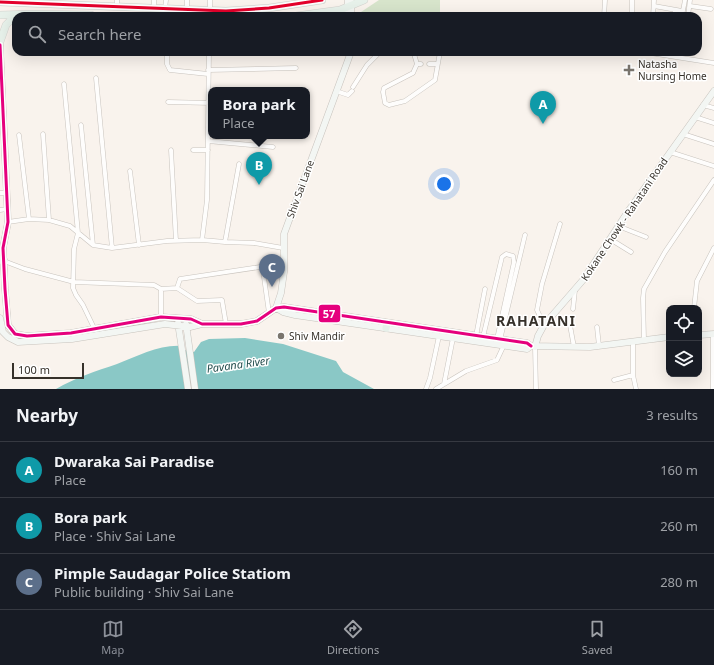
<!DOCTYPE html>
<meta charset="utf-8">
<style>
:root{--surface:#171b24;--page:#20242c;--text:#f1f3f6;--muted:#9ea1a6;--line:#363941;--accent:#8c9099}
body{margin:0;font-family:"Noto Sans",sans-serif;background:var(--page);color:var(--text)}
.controls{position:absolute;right:12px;bottom:12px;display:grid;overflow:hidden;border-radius:8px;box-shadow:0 4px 16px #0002}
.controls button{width:36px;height:36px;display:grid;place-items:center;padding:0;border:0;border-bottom:1px solid var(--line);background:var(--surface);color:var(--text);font:20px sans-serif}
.scale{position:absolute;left:12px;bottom:10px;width:72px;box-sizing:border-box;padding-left:4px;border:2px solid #36312a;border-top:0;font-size:11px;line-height:14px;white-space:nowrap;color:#36312a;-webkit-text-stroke:3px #fff;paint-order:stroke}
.you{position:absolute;left:444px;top:184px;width:14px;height:14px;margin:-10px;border:3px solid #fff;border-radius:50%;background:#1a73e8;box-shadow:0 0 0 6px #1a73e833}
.badge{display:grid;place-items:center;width:26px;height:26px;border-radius:50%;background:var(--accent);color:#fff;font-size:13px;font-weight:700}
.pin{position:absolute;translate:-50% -33px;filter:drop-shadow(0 1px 2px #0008)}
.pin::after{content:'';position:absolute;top:21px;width:14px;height:12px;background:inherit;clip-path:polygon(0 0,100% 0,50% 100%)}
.popup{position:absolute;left:208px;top:87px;width:102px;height:52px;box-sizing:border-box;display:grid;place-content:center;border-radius:8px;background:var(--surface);filter:drop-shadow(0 1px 3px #0005);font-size:13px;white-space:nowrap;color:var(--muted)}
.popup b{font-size:15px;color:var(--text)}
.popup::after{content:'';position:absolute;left:50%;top:100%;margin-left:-8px;border:8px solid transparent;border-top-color:var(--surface)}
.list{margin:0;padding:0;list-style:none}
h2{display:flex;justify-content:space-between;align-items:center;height:52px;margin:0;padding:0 16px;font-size:17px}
h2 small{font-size:13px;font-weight:400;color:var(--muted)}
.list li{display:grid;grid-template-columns:26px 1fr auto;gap:12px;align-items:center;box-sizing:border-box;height:56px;padding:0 16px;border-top:1px solid var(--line)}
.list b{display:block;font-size:15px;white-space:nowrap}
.list p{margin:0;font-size:13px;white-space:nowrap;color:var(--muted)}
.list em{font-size:13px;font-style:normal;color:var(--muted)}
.icon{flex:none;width:22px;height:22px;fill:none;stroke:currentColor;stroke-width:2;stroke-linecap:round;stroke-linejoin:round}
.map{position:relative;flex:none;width:714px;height:389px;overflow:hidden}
.search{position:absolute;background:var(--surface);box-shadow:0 4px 16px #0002;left:12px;right:12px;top:12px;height:44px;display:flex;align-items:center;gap:10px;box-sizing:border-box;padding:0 14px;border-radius:12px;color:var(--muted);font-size:15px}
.sheet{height:220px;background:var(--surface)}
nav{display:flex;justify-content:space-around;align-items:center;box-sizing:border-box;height:56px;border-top:1px solid var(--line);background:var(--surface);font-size:11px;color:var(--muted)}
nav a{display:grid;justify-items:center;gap:2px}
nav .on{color:var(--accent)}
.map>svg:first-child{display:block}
</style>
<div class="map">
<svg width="714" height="389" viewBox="0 0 714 389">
<rect width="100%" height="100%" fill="#f9f3ed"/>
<path fill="#d7e4cb" d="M 379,0 L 440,0 L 440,16 L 358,16 L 358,14 Z"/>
<path fill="#8ac8c6" d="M 245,338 L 283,344 L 336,361 L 343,372 L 374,389 L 56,389 C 75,378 96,371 117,364 C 138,356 160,344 183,346 L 185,350 L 194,352 L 201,342 L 209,339 Z"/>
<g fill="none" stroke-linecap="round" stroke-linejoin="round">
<defs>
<path id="street" d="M 117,0 L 117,6
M 154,0 L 154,9
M 210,0 L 210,10
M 654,6 L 682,11
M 690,6 L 711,9
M 165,9 L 166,0
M 187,10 L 187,0
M 604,16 L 605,0
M 632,16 L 632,0
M 653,16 L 654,0
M 675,16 L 675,10
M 682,16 L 685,0
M 688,16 L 690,0
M 644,52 L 714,63
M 167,53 L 167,64 L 170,70 L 208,74
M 414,54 L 417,64
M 421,64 L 417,64 L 413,73 L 384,88 L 383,92 L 385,103 L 389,105 L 405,101 L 435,80 L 440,52
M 429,64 L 437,64
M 208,70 L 296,68
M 96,78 L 112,248
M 64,84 L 78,233 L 74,249 L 73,288 L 76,295 L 83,305 L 95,330
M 353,87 L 367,65 L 380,52
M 336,91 L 348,95 L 352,91
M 168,102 L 211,103
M 703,105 L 714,108
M 695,117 L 714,123
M 81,125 L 93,245
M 43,134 L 49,220
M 683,134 L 714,144
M 19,135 L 29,219
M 208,141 L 273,147
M 171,150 L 176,241
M 193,150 L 208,150
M 670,152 L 714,166
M 130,171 L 139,245
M 0,193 L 6,193
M 0,210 L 7,209
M 8,222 L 29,219 L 49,220 L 70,226 L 93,245 L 112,248 L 167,241 L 202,240 L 225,242 L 254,243 L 283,248
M 618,226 L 646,237
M 610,239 L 631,252
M 202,240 L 207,200 L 209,52
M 225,242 L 239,164
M 4,261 L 25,269 L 74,282 L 154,285 L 161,289 L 177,288 L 180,279 L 260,267 L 263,270 L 269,313
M 177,288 L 197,301 L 222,300 L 226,324
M 694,308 L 697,281 L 714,248
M 573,309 L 575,290
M 161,317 L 161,289
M 569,320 L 574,347
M 544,325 L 537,310 L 542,284 L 560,224
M 597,327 L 599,346
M 713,334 L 713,389
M 476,336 L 485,289
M 483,337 L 502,257 L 506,254 L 513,256 L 514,262 L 497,339
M 500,340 L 525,235
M 644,340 L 643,298 L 644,289 L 665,252 L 714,180
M 633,342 L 633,375 L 636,389
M 535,347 L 536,389
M 614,380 L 633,375
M 444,384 L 453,338
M 426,389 L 430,378 L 439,336
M 436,389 L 466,371 L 497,360 L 504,345"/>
<path id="secondary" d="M 347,16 L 348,0
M 351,16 L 351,2
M 0,45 L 8,222 L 3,248 L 5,289 L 8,325 L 15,334 L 27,336 L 71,333 L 161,317 L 191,319 L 202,324 L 241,324 L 257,321 L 276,308 L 284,307 L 527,343 L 531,346
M 276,308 L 283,312 L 295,315 L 527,349 L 531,346 L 590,347 L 669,337
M 276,308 L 281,293 L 284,272 L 284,234 L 351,52
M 0,318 L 3,332 L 8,337 L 18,342 L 72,339 L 165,324 L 190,327 L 202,324
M 178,323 L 188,389
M 186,324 L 195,389
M 699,335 L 714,334
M 535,347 L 538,336 L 544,325 L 583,280 L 629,210 L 714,91"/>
<path id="primary" d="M 0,2 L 226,11 L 269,8 L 322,0
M 0,15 L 34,14 L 91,15
M 89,16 L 104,16
M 296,16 L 340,10 L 364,0
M 0,42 L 6,25 L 12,19
M 0,260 L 4,261
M 386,328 L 387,323"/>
</defs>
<use href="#street" stroke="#c8c3bd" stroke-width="5"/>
<use href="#secondary" stroke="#c8c3bd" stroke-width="7"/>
<use href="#primary" stroke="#d4d2ce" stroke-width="8"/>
<use href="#street" stroke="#fefdfc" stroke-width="4"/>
<use href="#secondary" stroke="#f3f6f3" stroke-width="6"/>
<use href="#primary" stroke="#e7f1ea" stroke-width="7"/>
<defs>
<path id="bus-1" d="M 0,2 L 226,11 L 269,8 L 322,0"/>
<path id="bus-2" d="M 0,45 L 8,222 L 3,248 L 5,289 L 8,325 L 15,334 L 27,336 L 71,333 L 161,317 L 191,319 L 202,324 L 241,324 L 257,321 L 276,308 L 284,307 L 527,343 L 531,346"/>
</defs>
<use href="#bus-1" stroke="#fff" stroke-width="6"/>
<use href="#bus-2" stroke="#fff" stroke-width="6"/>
<use href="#bus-1" stroke="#e4002b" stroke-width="3"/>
<use href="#bus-2" stroke="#e5007d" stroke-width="3"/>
</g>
<g fill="#7a756e" stroke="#fff" stroke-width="1.5">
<path d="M627 64h4v4h4v4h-4v4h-4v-4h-4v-4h4z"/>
<circle cx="281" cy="336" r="4"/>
</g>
<g text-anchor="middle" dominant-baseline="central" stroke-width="3" stroke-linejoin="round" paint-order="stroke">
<g font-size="10" fill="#36312a" stroke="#fff" text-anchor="start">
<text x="638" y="64">Natasha<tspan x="638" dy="12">Nursing Home</tspan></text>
<text x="289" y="336">Shiv Mandir</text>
</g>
<g font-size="10" fill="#36312a" stroke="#fff">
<text transform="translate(300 189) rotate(-70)">Shiv Sai Lane</text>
<text transform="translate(624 219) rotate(-56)">Kokane Chowk - Rahatani Road</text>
</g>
<g font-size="11" font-style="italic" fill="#244e4e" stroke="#fff">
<text transform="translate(238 364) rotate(-8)">Pavana River</text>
</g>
<g font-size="14" font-weight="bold" letter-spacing="1" fill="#36312a" stroke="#fff">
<text x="536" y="320">RAHATANI</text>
</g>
</g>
<rect stroke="#fff" stroke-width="1.5" x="318" y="304" width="23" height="19" rx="4" fill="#e5007d"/>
<g font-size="11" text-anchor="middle" font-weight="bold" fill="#fff">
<text x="329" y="318">57</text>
</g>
</svg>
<div class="controls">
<button><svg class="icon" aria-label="locate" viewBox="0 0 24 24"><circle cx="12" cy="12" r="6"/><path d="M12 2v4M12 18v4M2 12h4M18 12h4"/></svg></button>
<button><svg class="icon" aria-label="layers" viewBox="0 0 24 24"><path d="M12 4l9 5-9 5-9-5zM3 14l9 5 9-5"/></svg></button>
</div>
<div class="scale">100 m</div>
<div class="you"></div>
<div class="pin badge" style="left:543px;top:124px;background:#0f9aa8">A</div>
<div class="pin badge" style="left:259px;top:185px;background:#0f9aa8">B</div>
<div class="popup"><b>Bora park</b>Place</div>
<div class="pin badge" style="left:272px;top:287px;background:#5c6f8a">C</div>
<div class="search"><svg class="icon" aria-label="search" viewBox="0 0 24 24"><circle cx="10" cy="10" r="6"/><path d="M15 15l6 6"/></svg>Search here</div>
</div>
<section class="sheet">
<h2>Nearby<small>3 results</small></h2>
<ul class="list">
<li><span class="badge" style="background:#0f9aa8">A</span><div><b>Dwaraka Sai Paradise</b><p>Place</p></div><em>160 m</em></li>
<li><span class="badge" style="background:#0f9aa8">B</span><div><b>Bora park</b><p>Place · Shiv Sai Lane</p></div><em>260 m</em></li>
<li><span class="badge" style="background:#5c6f8a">C</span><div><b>Pimple Saudagar Police Statiom</b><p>Public building · Shiv Sai Lane</p></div><em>280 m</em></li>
</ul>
</section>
<nav>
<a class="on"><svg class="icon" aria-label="map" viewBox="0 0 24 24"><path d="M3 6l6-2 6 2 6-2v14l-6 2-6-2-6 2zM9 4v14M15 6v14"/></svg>Map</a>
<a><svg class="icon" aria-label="directions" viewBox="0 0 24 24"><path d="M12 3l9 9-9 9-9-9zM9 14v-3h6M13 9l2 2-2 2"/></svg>Directions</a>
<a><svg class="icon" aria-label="saved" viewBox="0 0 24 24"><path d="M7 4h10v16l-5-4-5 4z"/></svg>Saved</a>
</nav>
